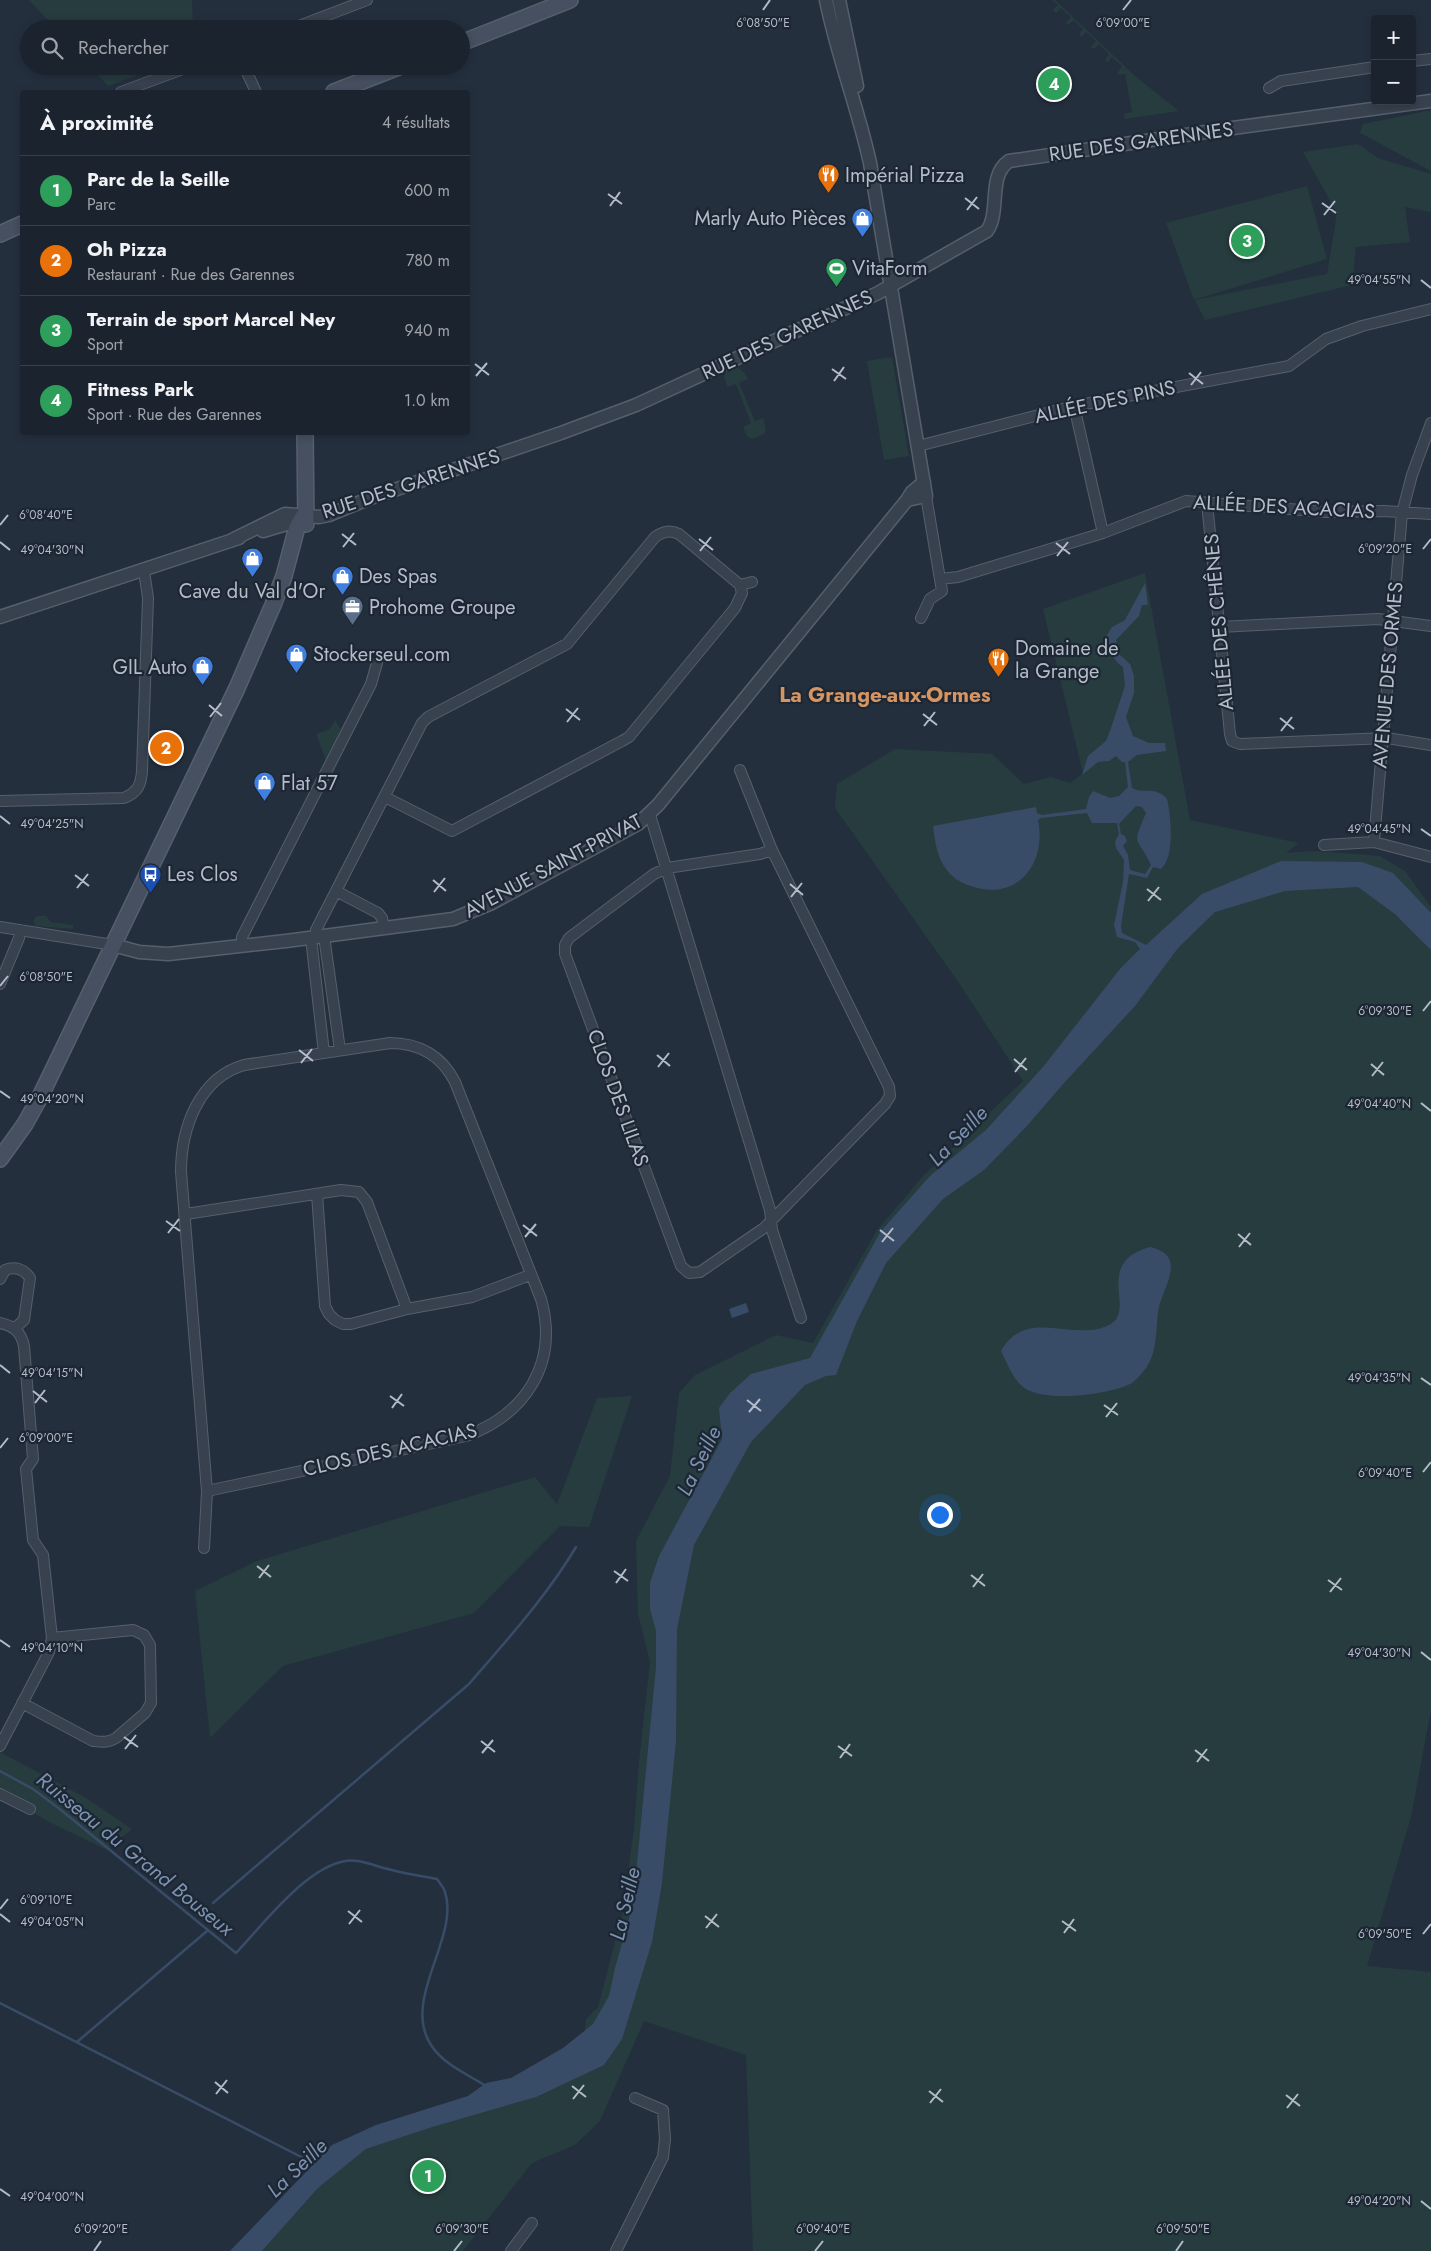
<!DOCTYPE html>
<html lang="fr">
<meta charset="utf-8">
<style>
:root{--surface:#1b232e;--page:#282f3a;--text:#f1f3f6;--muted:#a0a4aa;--line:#39404a;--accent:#8ab4f8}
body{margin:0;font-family:Jost,sans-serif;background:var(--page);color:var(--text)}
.controls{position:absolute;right:15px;top:15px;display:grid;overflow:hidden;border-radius:5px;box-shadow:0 2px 8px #0003}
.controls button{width:45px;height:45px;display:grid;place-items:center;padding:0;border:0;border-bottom:1px solid var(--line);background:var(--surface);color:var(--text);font:25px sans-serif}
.you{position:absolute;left:939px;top:1514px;width:18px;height:18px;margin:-12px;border:4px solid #fff;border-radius:50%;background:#1a73e8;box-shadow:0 0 0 8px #1a73e833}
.badge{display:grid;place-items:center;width:32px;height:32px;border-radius:50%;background:var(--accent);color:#fff;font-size:16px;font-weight:700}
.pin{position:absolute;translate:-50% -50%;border:2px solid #fff;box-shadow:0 1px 5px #0006}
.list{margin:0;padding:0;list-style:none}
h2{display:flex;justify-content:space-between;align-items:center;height:65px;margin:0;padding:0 20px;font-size:21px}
h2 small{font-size:16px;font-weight:400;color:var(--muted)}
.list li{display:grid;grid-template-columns:32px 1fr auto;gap:15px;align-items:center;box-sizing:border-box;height:70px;padding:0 20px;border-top:1px solid var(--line)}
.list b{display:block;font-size:19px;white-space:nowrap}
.list p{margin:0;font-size:16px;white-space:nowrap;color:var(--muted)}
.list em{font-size:16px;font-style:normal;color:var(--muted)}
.icon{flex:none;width:28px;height:28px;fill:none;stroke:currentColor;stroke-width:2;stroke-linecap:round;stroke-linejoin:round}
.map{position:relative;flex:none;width:1431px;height:2251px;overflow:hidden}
.search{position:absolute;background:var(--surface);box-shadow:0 2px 8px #0003;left:20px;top:20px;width:450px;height:55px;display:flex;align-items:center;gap:12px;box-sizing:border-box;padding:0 18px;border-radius:28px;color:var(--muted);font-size:19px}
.panel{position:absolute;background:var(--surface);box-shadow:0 2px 8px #0003;left:20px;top:90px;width:450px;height:345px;border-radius:5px}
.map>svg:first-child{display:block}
</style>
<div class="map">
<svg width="1431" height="2251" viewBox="0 0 1431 2251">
<rect width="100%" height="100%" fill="#242f3e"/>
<path fill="#263c3f" d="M 29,0 L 192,0 L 193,29 L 56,29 Z
M 1052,0 L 1055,0 L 1135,76 L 1179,111 L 1125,119 L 1124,114 L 1132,112 L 1125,74 L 1118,75 L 1118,72 L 1122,66 L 1112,57 L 1108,62 L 1105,60 L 1109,54 L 1099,44 L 1094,49 L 1091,47 L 1096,41 L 1086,32 L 1081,37 L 1079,35 L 1083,29 L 1074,20 L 1068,25 L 1066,23 L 1071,17 L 1061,8 L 1056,13 L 1053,10 L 1058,5 Z
M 90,66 L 162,66 L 108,86 Z
M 1431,110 L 1431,171 L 1360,133 L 1363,124 Z
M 1358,144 L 1378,158 L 1431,174 L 1431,212 L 1405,207 L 1410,242 L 1356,247 L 1352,285 L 1205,320 L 1195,300 L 1327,274 L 1337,213 L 1303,152 Z
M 1307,186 L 1327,259 L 1194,300 L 1166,223 Z
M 892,357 L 909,456 L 884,460 L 867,361 Z
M 735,366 L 744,372 L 748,379 L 739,383 L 755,421 L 763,418 L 766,430 L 764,434 L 753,439 L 747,436 L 743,427 L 751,423 L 736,384 L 727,387 L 724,377 L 727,370 Z
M 1145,573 L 1190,820 L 1299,843 L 1286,853 L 1315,851 L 1380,856 L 1405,871 L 1431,907 L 1431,1710 L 1411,1817 L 1367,1966 L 1431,1972 L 1431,2251 L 753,2251 L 746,2055 L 644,2021 L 600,2121 L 575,2145 L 532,2163 L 463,2251 L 262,2251 L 318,2188 L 366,2149 L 581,2076 L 586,2019 L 598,2007 L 622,1915 L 634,1828 L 639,1762 L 650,1662 L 638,1614 L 636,1541 L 670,1476 L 679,1393 L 695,1375 L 776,1335 L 813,1343 L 877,1230 L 924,1175 L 1023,1081 L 957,980 L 835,808 L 837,784 L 895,749 L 992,754 L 1024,784 L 1051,777 L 1070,783 L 1083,773 L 1043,609 Z
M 335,720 L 342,731 L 326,760 L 316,734 L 330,729 Z
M 37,916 L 46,916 L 51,922 L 73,925 L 73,929 L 36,926 L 33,921 Z
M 632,1396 L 589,1527 L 560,1526 L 474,1613 L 283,1666 L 210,1738 L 195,1591 L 257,1561 L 535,1477 L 557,1504 L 597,1398 Z
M 0,1752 L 86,1798 L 132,1829 L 107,1850 L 51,1823 L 0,1794 Z"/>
<path fill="#394c67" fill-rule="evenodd" d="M 1145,583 L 1148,605 L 1142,605 L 1139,616 L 1116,640 L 1119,654 L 1130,664 L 1134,676 L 1134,693 L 1126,717 L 1133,736 L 1149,743 L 1165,743 L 1166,751 L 1137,755 L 1128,762 L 1132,788 C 1144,795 1154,785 1167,799 C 1171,816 1175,857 1161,869 L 1153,867 L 1147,878 L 1129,874 L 1121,926 L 1122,933 L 1146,945 L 1202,894 L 1281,861 L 1362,862 L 1393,873 L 1431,913 L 1431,950 L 1395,914 L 1358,887 L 1285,891 L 1215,912 L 1178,948 L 1135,1006 L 1064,1083 L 1026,1127 L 984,1170 L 943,1199 L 886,1263 L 857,1321 L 836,1375 L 826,1376 L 805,1385 L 751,1442 L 694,1545 L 677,1629 L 676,1741 L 662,1883 L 652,1942 L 622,2039 L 604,2065 L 536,2097 L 429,2128 L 366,2149 L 318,2188 L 262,2251 L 230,2251 L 332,2145 L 376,2125 L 468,2096 L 486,2083 L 511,2078 L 563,2048 L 593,2024 L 609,1996 L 615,1968 L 633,1905 L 656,1667 L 656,1631 L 650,1609 L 650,1583 L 659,1556 L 722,1439 L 719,1408 L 730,1393 L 751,1374 L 810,1358 L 881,1231 L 930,1176 L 986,1130 L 1043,1067 L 1120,969 L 1140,949 L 1135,942 L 1117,937 L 1114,925 L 1123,882 L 1124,860 L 1116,848 L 1115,842 L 1119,834 L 1117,823 L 1092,823 L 1087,813 L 1041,818 L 1038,820 C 1047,864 1017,902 971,886 C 960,883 950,876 944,866 C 936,854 935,839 933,826 L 1036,807 L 1037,813 L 1042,815 L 1086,809 L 1089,797 L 1093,791 L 1110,798 L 1119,796 L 1128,787 L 1125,762 L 1122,762 L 1116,756 L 1109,761 L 1098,762 L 1082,775 L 1088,756 L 1106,741 L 1111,728 L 1125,686 L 1123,667 C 1111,659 1109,649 1107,635 L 1112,627 L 1125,620 ZM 1136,806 L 1142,807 L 1146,813 C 1131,848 1137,835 1151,865 L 1145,874 L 1130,870 L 1128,855 L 1123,846 L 1127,841 L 1125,836 L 1121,834 L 1119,824 Z
M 1150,1247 C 1190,1256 1161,1289 1158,1312 C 1156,1330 1157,1353 1146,1368 C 1142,1373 1136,1381 1130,1384 C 1107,1395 1049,1402 1026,1389 C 1014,1382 1007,1363 1001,1351 C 1026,1306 1074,1343 1109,1325 C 1138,1311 1092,1263 1150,1247 Z
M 746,1303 L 749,1312 L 732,1318 L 729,1309 Z"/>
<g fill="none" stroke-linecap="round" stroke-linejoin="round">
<path stroke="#394c67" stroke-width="2.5" d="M 0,1771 L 33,1789 L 61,1810 L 236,1953 C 263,1925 315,1854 358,1861 C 370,1863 381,1868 392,1870 C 407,1874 422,1876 437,1879 C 440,1883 444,1888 445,1892 C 460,1938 401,1999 431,2045 C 443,2064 467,2074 486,2086
M 213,1903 L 469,1684 C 506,1641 547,1596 576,1547
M 0,2003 L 317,2165
M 77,2042 L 207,1931"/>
<defs>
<path id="minor" d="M 291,29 L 367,0
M 1412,61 L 1431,59
M 244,66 L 256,92
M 1269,88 L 1281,81 L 1375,67
M 121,92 L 191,66
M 1074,406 L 1103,533
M 918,446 L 1074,406 L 1289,366 L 1326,339 L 1362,326 L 1431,309
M 1207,503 L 1230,734 L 1232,741 L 1240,744 L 1387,738 L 1431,745
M 940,579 L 958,577 L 1103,533 L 1186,501 L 1327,512 L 1384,511 L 1431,514
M 740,585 L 752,582
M 921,618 L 930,599 L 942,591 L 926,496
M 1220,627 L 1378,619 L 1431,626
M 740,770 L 772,850 L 889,1087 L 890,1096 L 885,1104 L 764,1228 L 700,1272 L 689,1273 L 681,1266 L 565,954 L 565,945 L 569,938 L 654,874 L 667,868 L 760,854 L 772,850
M 0,801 L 124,798 C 138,792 141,785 142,771 L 148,598 L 144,571
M 650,815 L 770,1210 L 772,1230 L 801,1318
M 1374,842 L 1402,513 L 1412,475 L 1431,423
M 1324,845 L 1374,842 L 1431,857
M 336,891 L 378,913 L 382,918 L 384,928
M 0,927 L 113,945
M 324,936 L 340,1050
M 316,937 L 316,930 L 422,723 L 428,717 L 567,644 L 655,537 C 664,531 670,530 679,534 L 740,585 L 742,593 L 735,608 L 629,737 L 622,741 L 452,831 L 385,797
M 311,938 L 324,1053
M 242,946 L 242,937 L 371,684 L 377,663
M 0,984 L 19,938 L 20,930
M 317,1194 L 325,1306 L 329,1314 L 335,1320 L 343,1324 L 351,1324 L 407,1309 L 472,1297 L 530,1275
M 186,1214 L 341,1190 L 359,1192 L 367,1202 L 407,1309
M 0,1279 L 5,1270 C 15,1266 24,1269 30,1278 L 24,1320 L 15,1328
M 0,1323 C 14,1326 21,1332 24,1346 L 33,1459 L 26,1469 L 33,1540 L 43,1555 L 52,1638 L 49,1652 L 0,1746
M 204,1548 L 207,1491 L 181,1172 C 181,1128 199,1078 244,1065 L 390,1043 C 419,1043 442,1056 455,1082 L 541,1299 C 559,1363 526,1414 466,1436 L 207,1491
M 22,1703 L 93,1741 C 102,1742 108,1743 116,1738 L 145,1713 L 151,1703 L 150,1645 L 144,1635 L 133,1630 L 52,1638
M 0,1794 L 30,1809
M 511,2251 L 532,2223
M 616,2251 L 663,2157 L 665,2139 L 663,2110 L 635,2098"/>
<path id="tertiary" d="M 826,0 C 837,55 858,108 870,163 L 926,496 L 907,500
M 839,0 L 857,86
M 263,531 L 290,523 L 304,515
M 232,540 L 285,514 L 319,517 L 329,515 L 368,499 L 561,433 L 636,405 L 878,293 L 987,231 C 1001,211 987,176 1009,161 L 1233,128 L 1431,101
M 0,617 L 239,538
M 113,945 L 139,952 L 168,954 L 286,941 L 453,919 L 492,903 L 638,824 L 658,805 L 907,500 L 912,492 L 924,482"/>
<path id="secondary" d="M 461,43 L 570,0
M 334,92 L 401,66
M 0,234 L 22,224
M 305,432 L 306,524
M 0,1159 L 25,1124 L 40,1097 L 237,688 L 273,605 L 284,576 L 297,527 L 304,515"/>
</defs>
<use href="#minor" stroke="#565f6c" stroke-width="12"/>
<use href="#tertiary" stroke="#565f6c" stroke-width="15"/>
<use href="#secondary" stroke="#565f6c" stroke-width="18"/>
<use href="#minor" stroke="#38414e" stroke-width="10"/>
<use href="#tertiary" stroke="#38414e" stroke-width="12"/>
<use href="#secondary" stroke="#465061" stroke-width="15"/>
</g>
<path fill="none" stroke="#b4bcc9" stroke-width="2" d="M 763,10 L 770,0M 1123,10 L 1131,0M 608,194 L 622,204M 965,198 L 979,209M 1322,203 L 1336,213M 610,206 L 620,192M 967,210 L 977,197M 1324,215 L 1335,201M 1421,280 L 1431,288M 475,364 L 489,375M 832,369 L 846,379M 1189,373 L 1203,384M 476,376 L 487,363M 834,381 L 844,367M 1191,385 L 1201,372M 0,525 L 8,515M 342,534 L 356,545M 699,539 L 713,550M 0,542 L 10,550M 1056,543 L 1070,554M 343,547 L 354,533M 1423,549 L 1431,539M 700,551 L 711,537M 1057,556 L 1068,542M 209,705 L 222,716M 566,709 L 580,720M 923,714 L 937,725M 210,717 L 221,703M 1280,718 L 1294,729M 567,722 L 578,708M 924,726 L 935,712M 1281,731 L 1292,717M 0,816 L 10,824M 1421,829 L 1431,836M 75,875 L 89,886M 433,880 L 446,891M 790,884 L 803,895M 77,888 L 88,874M 1147,889 L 1161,900M 434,892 L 445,878M 791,897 L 802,883M 1148,901 L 1159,887M 0,986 L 8,976M 1423,1011 L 1431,1001M 299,1050 L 313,1061M 657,1055 L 670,1066M 1014,1059 L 1027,1070M 301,1063 L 312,1049M 1371,1064 L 1384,1075M 658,1067 L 669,1053M 1015,1072 L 1026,1058M 1372,1076 L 1383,1062M 0,1091 L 10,1098M 1421,1103 L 1431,1111M 166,1221 L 180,1231M 523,1225 L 537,1236M 880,1230 L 894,1241M 168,1233 L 179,1219M 1238,1234 L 1251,1245M 525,1237 L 536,1224M 882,1242 L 893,1228M 1239,1247 L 1250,1233M 0,1365 L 10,1373M 1421,1378 L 1431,1385M 33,1391 L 47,1402M 390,1396 L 404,1406M 747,1400 L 761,1411M 35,1403 L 45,1390M 1104,1405 L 1118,1415M 392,1408 L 402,1394M 749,1412 L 760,1399M 1106,1417 L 1117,1403M 0,1448 L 8,1438M 1423,1472 L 1431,1462M 257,1566 L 271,1577M 614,1571 L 628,1581M 971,1575 L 985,1586M 259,1578 L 269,1565M 1328,1580 L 1342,1590M 616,1583 L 626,1569M 973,1587 L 983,1574M 1330,1592 L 1341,1578M 0,1640 L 10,1647M 1421,1652 L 1431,1660M 124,1737 L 138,1747M 481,1741 L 495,1752M 838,1746 L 852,1756M 125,1749 L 136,1735M 1195,1750 L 1209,1761M 482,1753 L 493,1740M 840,1758 L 850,1744M 1197,1762 L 1207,1749M 0,1909 L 8,1899M 348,1911 L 362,1922M 0,1914 L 10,1922M 705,1916 L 719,1927M 1062,1921 L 1076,1931M 349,1924 L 360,1910M 706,1928 L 717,1914M 1064,1933 L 1074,1919M 1423,1934 L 1431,1924M 215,2082 L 228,2093M 572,2086 L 586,2097M 929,2091 L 943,2102M 216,2094 L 227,2080M 1286,2095 L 1300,2106M 573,2099 L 584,2085M 930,2103 L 941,2089M 1287,2108 L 1298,2094M 0,2189 L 10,2196M 1421,2201 L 1431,2209M 94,2251 L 101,2241M 454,2251 L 462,2241M 815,2251 L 823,2241M 1176,2251 L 1183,2241"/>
<defs>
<symbol id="restaurant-pin" viewBox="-11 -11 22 30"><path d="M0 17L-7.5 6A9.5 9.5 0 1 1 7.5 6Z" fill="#e8710a" stroke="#1d2633"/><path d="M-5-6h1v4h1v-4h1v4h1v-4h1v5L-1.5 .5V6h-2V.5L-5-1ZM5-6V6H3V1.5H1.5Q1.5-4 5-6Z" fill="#fff"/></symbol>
<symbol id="shop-pin" viewBox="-11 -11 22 30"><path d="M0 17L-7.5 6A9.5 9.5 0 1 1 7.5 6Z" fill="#3f7fe0" stroke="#1d2633"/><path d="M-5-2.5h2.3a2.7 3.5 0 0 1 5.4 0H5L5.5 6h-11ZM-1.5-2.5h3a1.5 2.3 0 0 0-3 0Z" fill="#fff"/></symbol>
<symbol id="stadium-pin" viewBox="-11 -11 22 30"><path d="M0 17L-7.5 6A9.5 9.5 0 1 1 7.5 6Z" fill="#2e9e5b" stroke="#1d2633"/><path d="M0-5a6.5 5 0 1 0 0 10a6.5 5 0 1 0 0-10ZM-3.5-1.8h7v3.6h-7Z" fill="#fff"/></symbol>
<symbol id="office-pin" viewBox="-11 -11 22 30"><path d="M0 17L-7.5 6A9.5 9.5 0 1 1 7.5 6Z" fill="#5c6f8a" stroke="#1d2633"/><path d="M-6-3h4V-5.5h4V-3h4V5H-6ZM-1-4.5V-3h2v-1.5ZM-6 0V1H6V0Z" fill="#fff"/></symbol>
<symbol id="bus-pin" viewBox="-11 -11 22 30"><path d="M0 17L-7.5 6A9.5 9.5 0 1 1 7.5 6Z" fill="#1a4fb4" stroke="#1d2633"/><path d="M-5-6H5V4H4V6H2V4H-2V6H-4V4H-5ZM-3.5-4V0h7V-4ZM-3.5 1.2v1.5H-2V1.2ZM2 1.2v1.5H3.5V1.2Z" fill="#fff"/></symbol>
</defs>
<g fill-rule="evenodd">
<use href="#restaurant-pin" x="816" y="162" width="25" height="34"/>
<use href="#shop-pin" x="850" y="206" width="25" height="34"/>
<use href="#stadium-pin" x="824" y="256" width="25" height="34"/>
<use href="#shop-pin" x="240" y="546" width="25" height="34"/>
<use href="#shop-pin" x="330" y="564" width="25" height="34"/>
<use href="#office-pin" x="340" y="594" width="25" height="34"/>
<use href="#shop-pin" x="284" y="642" width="25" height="34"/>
<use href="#restaurant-pin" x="986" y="646" width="25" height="34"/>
<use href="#shop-pin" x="190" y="654" width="25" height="34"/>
<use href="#shop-pin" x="252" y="770" width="25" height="34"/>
<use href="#bus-pin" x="138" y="862" width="25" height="34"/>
</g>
<g text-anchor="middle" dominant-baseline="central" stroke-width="4.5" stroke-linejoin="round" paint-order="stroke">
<g font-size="20" fill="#b4bcc9" stroke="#1d2633">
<text transform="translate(1141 142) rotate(-8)">RUE DES GARENNES</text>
<text transform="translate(787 335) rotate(-25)">RUE DES GARENNES</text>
<text transform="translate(1105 402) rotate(-12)">ALLÉE DES PINS</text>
<text transform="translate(411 484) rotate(-18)">RUE DES GARENNES</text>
<text transform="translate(1284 507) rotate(3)">ALLÉE DES ACACIAS</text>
<text transform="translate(1219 622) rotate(-95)">ALLÉE DES CHÊNES</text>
<text transform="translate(1388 675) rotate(-85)">AVENUE DES ORMES</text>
<text transform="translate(553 866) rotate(-28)">AVENUE SAINT-PRIVAT</text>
<text transform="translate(618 1098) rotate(70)">CLOS DES LILAS</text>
<text transform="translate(390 1450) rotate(-13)">CLOS DES ACACIAS</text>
</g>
<g font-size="20" fill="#b4bcc9" stroke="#1d2633" text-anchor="start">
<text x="845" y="175">Impérial Pizza</text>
<text x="846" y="218" text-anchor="end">Marly Auto Pièces</text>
<text x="852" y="268">VitaForm</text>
<text x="359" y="576">Des Spas</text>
<text x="252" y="591" text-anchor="middle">Cave du Val d'Or</text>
<text x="369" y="607">Prohome Groupe</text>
<text x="1015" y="648">Domaine de<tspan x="1015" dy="23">la Grange</tspan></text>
<text x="313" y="654">Stockerseul.com</text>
<text x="187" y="667" text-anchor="end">GIL Auto</text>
<text x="281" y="783">Flat 57</text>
<text x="167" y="874">Les Clos</text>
</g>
<g font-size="21" font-weight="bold" fill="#d59563" stroke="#1d2633">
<text x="885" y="695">La Grange-aux-Ormes</text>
</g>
<g font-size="21" font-style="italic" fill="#7c92b1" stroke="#1d2633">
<text transform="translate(958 1136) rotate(-46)">La Seille</text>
<text transform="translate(699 1461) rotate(-64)">La Seille</text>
<text transform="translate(135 1854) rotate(39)">Ruisseau du Grand Bouseux</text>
<text transform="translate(625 1904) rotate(-77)">La Seille</text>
<text transform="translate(297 2168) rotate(-44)">La Seille</text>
</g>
</g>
<g font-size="12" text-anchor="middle" fill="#b4bcc9" stroke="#1d2633" stroke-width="4.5" stroke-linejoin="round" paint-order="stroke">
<text x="763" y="27">6°08'50"E</text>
<text x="1123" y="27">6°09'00"E</text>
<text x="1379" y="284">49°04'55"N</text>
<text x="46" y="519">6°08'40"E</text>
<text x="1385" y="553">6°09'20"E</text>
<text x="52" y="554">49°04'30"N</text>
<text x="52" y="828">49°04'25"N</text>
<text x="1379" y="833">49°04'45"N</text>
<text x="46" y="981">6°08'50"E</text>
<text x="1385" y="1015">6°09'30"E</text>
<text x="52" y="1103">49°04'20"N</text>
<text x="1379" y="1108">49°04'40"N</text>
<text x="52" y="1377">49°04'15"N</text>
<text x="1379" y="1382">49°04'35"N</text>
<text x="46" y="1442">6°09'00"E</text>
<text x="1385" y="1477">6°09'40"E</text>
<text x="52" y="1652">49°04'10"N</text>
<text x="1379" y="1657">49°04'30"N</text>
<text x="46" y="1904">6°09'10"E</text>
<text x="52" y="1926">49°04'05"N</text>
<text x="1385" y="1938">6°09'50"E</text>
<text x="52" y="2201">49°04'00"N</text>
<text x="1379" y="2205">49°04'20"N</text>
<text x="101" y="2233">6°09'20"E</text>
<text x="462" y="2233">6°09'30"E</text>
<text x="823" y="2233">6°09'40"E</text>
<text x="1183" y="2233">6°09'50"E</text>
</g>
</svg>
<div class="controls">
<button>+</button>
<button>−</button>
</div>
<div class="you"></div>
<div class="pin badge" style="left:428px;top:2176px;background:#2e9e5b">1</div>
<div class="pin badge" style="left:166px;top:748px;background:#e8710a">2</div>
<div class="pin badge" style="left:1247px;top:241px;background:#2e9e5b">3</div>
<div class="pin badge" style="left:1054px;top:84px;background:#2e9e5b">4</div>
<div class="search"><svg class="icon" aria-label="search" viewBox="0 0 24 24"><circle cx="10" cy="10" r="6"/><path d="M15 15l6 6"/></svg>Rechercher</div>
<section class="panel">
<h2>À proximité<small>4 résultats</small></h2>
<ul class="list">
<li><span class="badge" style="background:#2e9e5b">1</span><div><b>Parc de la Seille</b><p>Parc</p></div><em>600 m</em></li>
<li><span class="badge" style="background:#e8710a">2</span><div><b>Oh Pizza</b><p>Restaurant · Rue des Garennes</p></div><em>780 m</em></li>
<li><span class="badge" style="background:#2e9e5b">3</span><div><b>Terrain de sport Marcel Ney</b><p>Sport</p></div><em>940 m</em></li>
<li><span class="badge" style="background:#2e9e5b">4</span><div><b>Fitness Park</b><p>Sport · Rue des Garennes</p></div><em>1.0 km</em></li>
</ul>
</section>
</div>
